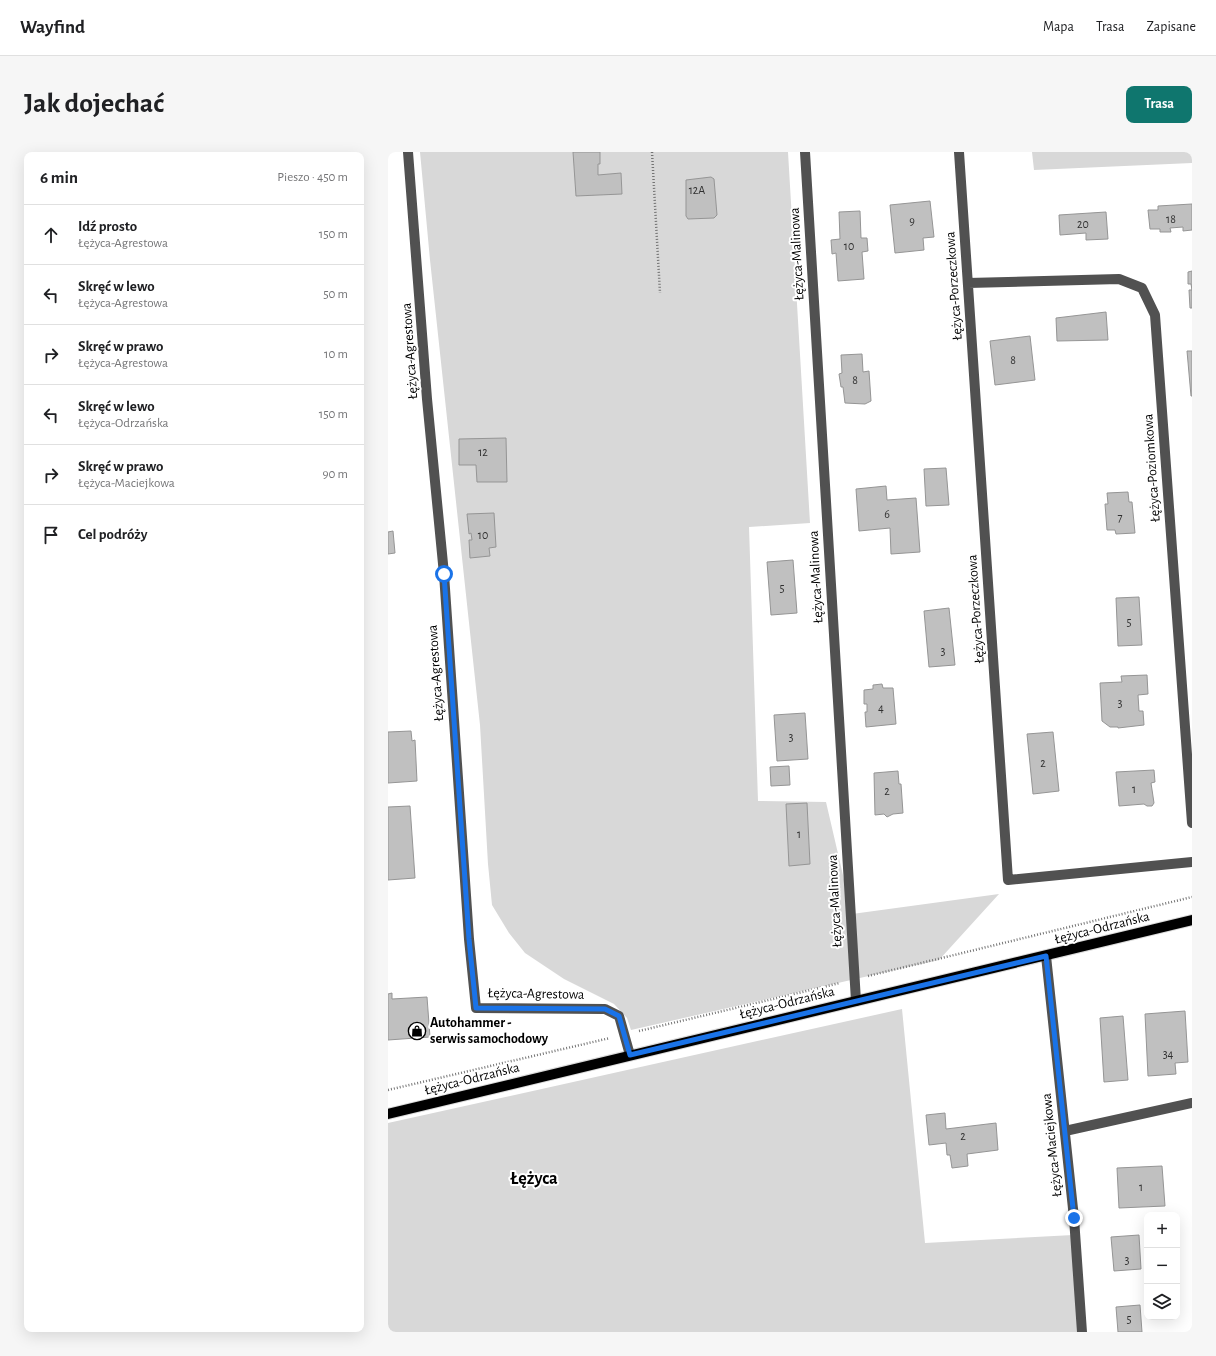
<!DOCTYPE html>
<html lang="pl">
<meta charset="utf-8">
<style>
:root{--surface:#fff;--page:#f6f6f6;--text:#202124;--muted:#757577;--line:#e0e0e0;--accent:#0f766e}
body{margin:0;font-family:"Alegreya Sans",sans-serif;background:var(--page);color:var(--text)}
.controls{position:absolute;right:12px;bottom:12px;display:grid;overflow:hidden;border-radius:8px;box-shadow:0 4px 16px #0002}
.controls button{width:36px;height:36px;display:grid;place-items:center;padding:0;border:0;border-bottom:1px solid var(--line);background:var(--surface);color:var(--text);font:20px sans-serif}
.stop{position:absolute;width:12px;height:12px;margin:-9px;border:3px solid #1a73e8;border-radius:50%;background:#fff}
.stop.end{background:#1a73e8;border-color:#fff;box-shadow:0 1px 4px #0008}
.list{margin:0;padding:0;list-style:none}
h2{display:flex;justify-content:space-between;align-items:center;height:52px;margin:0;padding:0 16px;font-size:17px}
h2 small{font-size:13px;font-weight:400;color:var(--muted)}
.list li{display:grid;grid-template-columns:26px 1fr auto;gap:12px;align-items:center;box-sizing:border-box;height:60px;padding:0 16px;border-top:1px solid var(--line)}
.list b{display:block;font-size:15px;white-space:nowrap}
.list p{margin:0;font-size:13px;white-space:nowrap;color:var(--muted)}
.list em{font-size:13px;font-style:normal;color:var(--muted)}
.icon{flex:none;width:22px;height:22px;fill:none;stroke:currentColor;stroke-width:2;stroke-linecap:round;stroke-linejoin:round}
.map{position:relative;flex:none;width:804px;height:1180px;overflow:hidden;border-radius:8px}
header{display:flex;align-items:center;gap:24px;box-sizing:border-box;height:56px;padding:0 20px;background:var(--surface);border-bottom:1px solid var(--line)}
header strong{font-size:19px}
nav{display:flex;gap:22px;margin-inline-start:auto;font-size:14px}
.intro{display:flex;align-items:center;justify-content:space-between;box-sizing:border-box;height:96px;padding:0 24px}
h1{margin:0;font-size:28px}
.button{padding:10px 18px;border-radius:8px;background:var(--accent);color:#fff;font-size:14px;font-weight:700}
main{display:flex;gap:24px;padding:0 24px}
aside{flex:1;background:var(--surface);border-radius:8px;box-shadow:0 4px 16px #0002}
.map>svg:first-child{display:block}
</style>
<header>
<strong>Wayfind</strong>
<nav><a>Mapa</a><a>Trasa</a><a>Zapisane</a></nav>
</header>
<div class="intro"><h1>Jak dojechać</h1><a class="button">Trasa</a></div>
<main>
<aside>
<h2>6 min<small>Pieszo · 450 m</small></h2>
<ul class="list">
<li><svg class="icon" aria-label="ahead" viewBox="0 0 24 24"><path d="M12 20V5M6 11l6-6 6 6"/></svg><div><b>Idź prosto</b><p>Łężyca-Agrestowa</p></div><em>150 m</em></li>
<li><svg class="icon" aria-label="left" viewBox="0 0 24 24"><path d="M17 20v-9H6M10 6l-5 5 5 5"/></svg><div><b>Skręć w lewo</b><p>Łężyca-Agrestowa</p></div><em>50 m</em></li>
<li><svg class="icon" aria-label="right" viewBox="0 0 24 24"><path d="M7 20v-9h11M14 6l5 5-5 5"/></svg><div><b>Skręć w prawo</b><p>Łężyca-Agrestowa</p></div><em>10 m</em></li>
<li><svg class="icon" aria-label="left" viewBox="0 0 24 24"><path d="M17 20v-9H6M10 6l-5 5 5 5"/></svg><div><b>Skręć w lewo</b><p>Łężyca-Odrzańska</p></div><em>150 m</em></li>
<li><svg class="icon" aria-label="right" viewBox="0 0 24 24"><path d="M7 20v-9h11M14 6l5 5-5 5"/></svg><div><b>Skręć w prawo</b><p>Łężyca-Maciejkowa</p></div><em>90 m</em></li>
<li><svg class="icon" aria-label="arrive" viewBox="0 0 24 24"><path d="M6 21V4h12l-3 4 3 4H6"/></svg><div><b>Cel podróży</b></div></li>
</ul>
</aside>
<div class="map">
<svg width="804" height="1180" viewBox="0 0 804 1180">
<rect width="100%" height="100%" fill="#fff"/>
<path fill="#d8d8d8" d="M 32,0 L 400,0 L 422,371 L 361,375 L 370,649 L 438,650 L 464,762 L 611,742 L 551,808 L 243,878 L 239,866 L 226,852 L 176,827 L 137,801 L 121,781 L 104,753 L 100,712 L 92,573 L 42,108 Z
M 644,0 L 804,0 L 804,11 L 646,18 Z
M 514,857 L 537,1091 L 685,1083 L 697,1180 L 0,1180 L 0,971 Z"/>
<path fill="#c0c0c0" stroke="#959595" d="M 185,0 L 212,0 L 212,12 L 210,12 L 210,23 L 233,21 L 234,42 L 188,44 Z
M 323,25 L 326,27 L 329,63 L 326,66 L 300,67 L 298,64 L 298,28 Z
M 542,49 L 546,85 L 535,86 L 536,98 L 507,101 L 502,53 Z
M 804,52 L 804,78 L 795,79 L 795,75 L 782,76 L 783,80 L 772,80 L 772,77 L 762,77 L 760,58 L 770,58 L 770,54 Z
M 472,59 L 473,86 L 479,86 L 480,99 L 474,100 L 476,127 L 450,129 L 448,101 L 444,102 L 443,88 L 452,87 L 451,60 Z
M 718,60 L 720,87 L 698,88 L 698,81 L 672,83 L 671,63 Z
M 804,119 L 804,156 L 802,156 L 801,138 L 804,138 L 803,132 L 800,132 L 800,120 Z
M 718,160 L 720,188 L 669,189 L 668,166 Z
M 642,184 L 647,228 L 607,233 L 602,189 Z
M 799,199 L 804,199 L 804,244 L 803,244 Z
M 474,202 L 475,220 L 481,219 L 483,249 L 477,252 L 457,251 L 455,235 L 453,235 L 451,222 L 454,221 L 453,203 Z
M 118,286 L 119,330 L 89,330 L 88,313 L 71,313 L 71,287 Z
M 558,316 L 561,353 L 538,354 L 536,317 Z
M 498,334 L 499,348 L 528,346 L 532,400 L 503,402 L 502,376 L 471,379 L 468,337 Z
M 740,340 L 741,350 L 744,350 L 747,381 L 728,382 L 727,378 L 719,378 L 717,352 L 720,352 L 719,341 Z
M 106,361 L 108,395 L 101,396 L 102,404 L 82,406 L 81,388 L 84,388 L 83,381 L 81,382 L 79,362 Z
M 5,379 L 7,401 L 0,402 L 0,380 Z
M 405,408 L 409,461 L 383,463 L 379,410 Z
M 751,445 L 754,493 L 730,494 L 728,446 Z
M 561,456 L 567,513 L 541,515 L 536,459 Z
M 759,523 L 760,542 L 750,543 L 751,559 L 755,559 L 756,573 L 730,576 L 730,575 L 722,575 L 714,569 L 712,531 L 734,530 L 733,524 Z
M 494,532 L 495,536 L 505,536 L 508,572 L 478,575 L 477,560 L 479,560 L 479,552 L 476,552 L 476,538 L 485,537 L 485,533 Z
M 417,561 L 420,607 L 389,609 L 386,563 Z
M 23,579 L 24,589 L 27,588 L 29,629 L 0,631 L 0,580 Z
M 665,580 L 671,639 L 645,642 L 639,582 Z
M 401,614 L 402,633 L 383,634 L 382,615 Z
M 766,618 L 767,630 L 763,631 L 766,651 L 764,654 L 759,654 L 756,652 L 731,654 L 728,620 Z
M 510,619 L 511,632 L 513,632 L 515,661 L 505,662 L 499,665 L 496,662 L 487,663 L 486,621 Z
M 419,651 L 422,712 L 401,714 L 398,652 Z
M 22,654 L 27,726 L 0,728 L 0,655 Z
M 4,841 L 4,847 L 39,845 L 42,885 L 0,888 L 0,842 Z
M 797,859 L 800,910 L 787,911 L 788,922 L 760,924 L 757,862 Z
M 735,864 L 740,928 L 716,930 L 712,866 Z
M 557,961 L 558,977 L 608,971 L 610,998 L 579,1002 L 580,1014 L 564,1016 L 562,1003 L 559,1003 L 558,991 L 541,993 L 538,963 Z
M 774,1014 L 777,1054 L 731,1056 L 729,1016 Z
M 751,1083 L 753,1117 L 726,1119 L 723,1085 Z
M 752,1153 L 754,1180 L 730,1180 L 728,1155 Z"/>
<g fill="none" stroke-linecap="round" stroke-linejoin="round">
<defs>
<path id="major" d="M 0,962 L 804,768"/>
</defs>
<use href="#major" stroke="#dbdbdb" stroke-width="12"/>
<path stroke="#737373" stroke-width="2.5" stroke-dasharray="1 2" stroke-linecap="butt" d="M 264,0 L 272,141
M 480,824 L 804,745
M 251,879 L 452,831
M 0,938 L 222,886"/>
<path stroke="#515151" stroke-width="10" d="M 20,0 L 39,247 L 56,422 L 81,787 L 88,856 L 217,857 L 231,864 L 242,903
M 417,0 L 468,849
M 571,0 L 620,728 L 804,710
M 580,131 L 731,127 L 754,136 L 767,163 L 804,671
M 658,804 L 686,1066 L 694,1180
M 677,979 L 804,951"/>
<use href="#major" stroke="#000" stroke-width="10"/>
</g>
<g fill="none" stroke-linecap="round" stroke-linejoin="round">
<path stroke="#1a73e8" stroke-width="5" d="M 56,422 L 81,787 L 88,856 L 217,857 L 231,864 L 242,903 L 658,804 L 686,1066"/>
</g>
<defs>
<symbol id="shop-ring" viewBox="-11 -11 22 22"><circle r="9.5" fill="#fff" stroke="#000" stroke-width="1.5"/><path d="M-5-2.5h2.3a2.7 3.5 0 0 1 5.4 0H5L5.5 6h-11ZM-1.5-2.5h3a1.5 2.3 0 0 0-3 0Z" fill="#000"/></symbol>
</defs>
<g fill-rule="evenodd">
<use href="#shop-ring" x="19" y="869" width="20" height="20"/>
</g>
<g text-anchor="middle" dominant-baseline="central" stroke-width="4" stroke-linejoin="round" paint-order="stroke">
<g font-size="12" fill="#303030">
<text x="309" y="38">12A</text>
<text x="783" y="67">18</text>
<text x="524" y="69">9</text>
<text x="695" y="72">20</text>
<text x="461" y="94">10</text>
<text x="625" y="208">8</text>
<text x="467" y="228">8</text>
<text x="95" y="300">12</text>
<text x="499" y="362">6</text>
<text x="732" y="365">7</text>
<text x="95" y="383">10</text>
<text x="394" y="436">5</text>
<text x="741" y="470">5</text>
<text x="555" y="499">3</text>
<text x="732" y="551">3</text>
<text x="493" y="556">4</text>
<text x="403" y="585">3</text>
<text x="655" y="611">2</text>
<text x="746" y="637">1</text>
<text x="499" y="639">2</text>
<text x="411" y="682">1</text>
<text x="780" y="902">34</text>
<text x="575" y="984">2</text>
<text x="753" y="1035">1</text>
<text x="739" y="1108">3</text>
<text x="741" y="1167">5</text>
</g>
<g font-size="14" fill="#000" stroke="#fff">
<text transform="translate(409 102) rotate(-93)">Łężyca-Malinowa</text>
<text transform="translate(566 134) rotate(-94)">Łężyca-Porzeczkowa</text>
<text transform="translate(22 199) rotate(-94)">Łężyca-Agrestowa</text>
<text transform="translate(764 316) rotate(-94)">Łężyca-Poziomkowa</text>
<text transform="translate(428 425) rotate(-93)">Łężyca-Malinowa</text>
<text transform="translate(588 457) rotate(-94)">Łężyca-Porzeczkowa</text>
<text transform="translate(48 521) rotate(-94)">Łężyca-Agrestowa</text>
<text transform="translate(447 749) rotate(-93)">Łężyca-Malinowa</text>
<text transform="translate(714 776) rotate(-14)">Łężyca-Odrzańska</text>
<text transform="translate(148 842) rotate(1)">Łężyca-Agrestowa</text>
<text transform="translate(399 851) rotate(-14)">Łężyca-Odrzańska</text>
<text transform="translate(84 927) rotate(-14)">Łężyca-Odrzańska</text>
<text transform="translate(664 993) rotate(-96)">Łężyca-Maciejkowa</text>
</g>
<g font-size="14" font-weight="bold" fill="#000" stroke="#fff" text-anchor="start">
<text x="42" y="871">Autohammer -<tspan x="42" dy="16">serwis samochodowy</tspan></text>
</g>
<g font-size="18" font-weight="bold" fill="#000" stroke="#fff">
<text x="146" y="1027">Łężyca</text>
</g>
</g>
</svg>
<div class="controls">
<button>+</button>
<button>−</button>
<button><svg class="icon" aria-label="layers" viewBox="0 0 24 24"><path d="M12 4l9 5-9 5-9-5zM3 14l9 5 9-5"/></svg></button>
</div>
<div class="stop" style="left:56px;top:422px"></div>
<div class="stop end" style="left:686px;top:1066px"></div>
</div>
</main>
